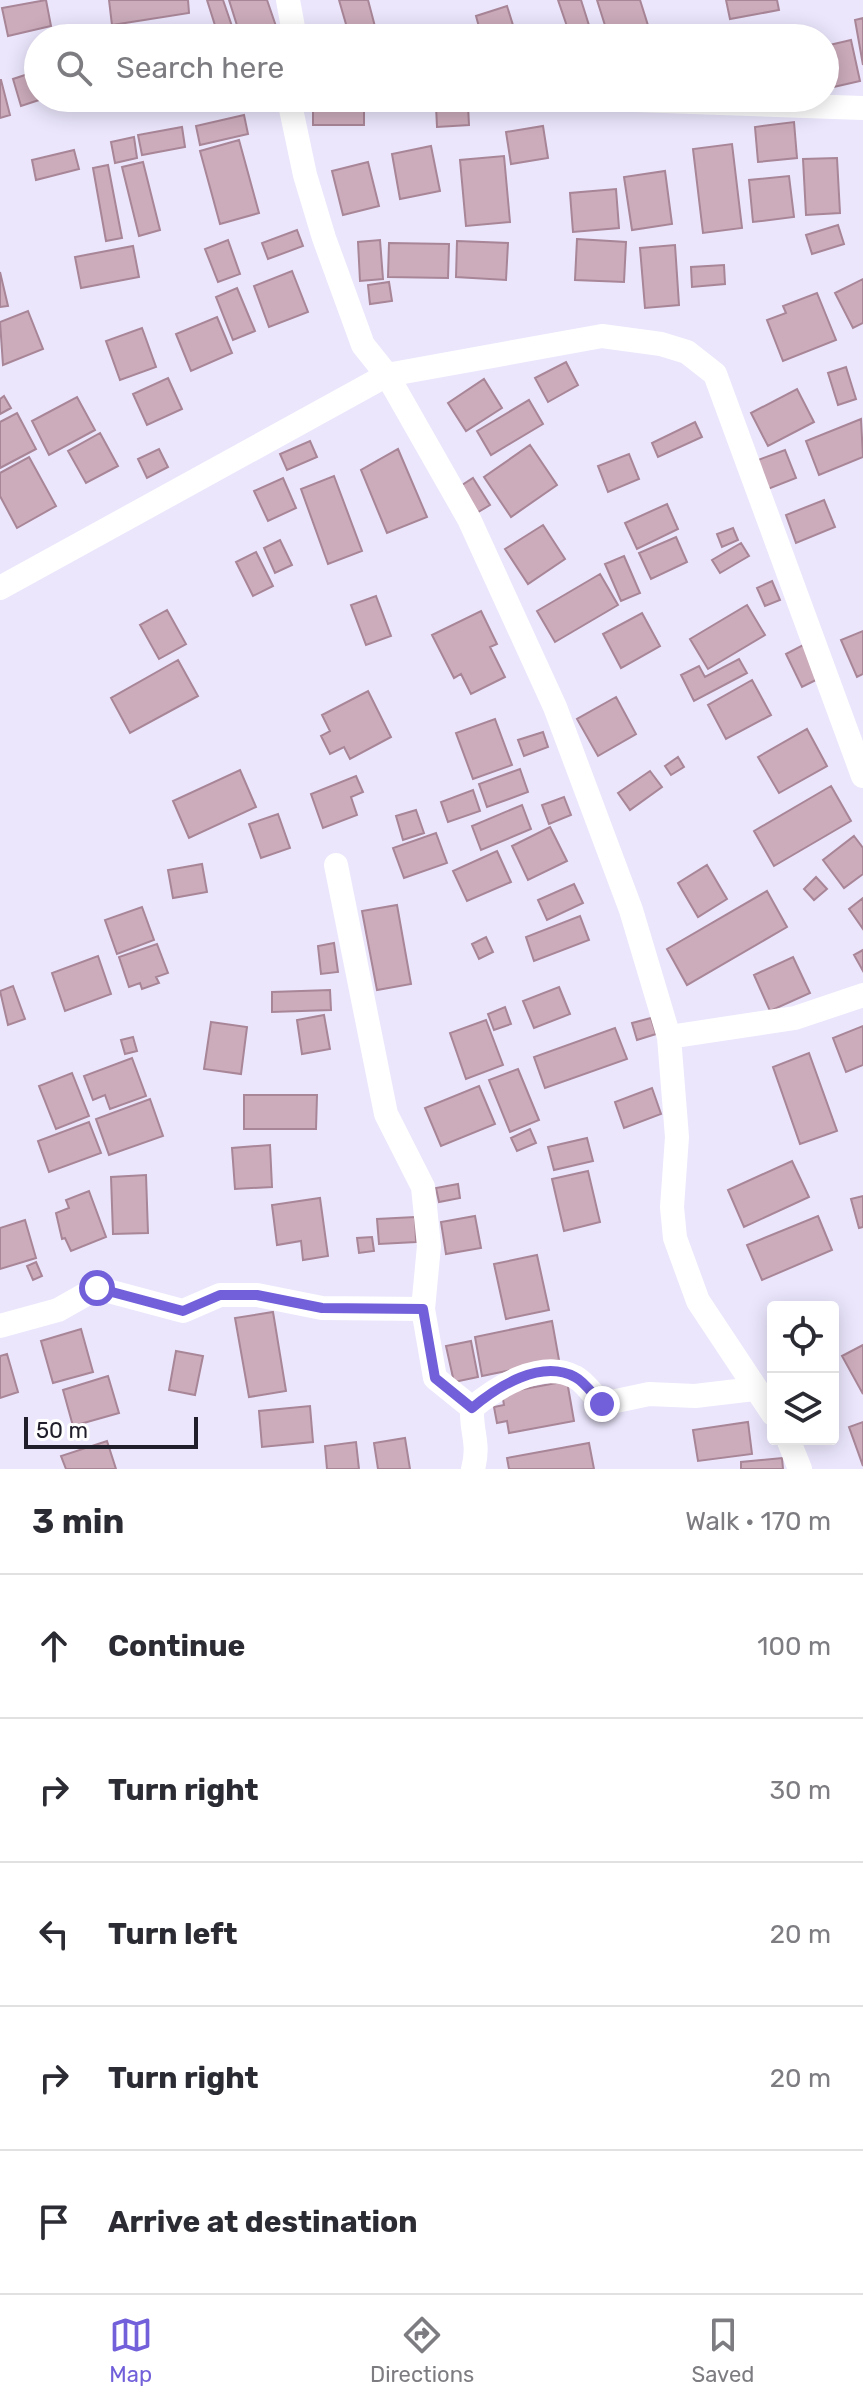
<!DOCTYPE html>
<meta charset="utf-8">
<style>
:root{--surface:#fff;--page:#f7f7f7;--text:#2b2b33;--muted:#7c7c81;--line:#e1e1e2;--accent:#7160da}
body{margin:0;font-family:Rubik,sans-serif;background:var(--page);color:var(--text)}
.controls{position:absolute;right:24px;bottom:24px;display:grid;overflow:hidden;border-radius:8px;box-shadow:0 4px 20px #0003}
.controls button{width:72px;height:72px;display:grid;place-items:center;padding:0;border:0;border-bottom:2px solid var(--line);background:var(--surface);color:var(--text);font:40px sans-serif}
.scale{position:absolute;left:24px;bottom:20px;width:174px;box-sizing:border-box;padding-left:8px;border:4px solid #211e2b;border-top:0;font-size:22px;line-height:28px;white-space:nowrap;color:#211e2b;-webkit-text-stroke:6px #fff;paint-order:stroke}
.stop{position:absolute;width:24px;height:24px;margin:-18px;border:6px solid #7160da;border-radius:50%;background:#fff}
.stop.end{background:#7160da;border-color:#fff;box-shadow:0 2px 8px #0008}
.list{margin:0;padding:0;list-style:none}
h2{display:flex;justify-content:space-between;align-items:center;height:104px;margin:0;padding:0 32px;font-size:34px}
h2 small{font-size:26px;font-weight:400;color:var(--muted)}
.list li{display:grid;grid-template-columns:52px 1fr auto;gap:24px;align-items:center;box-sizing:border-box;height:144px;padding:0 32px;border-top:2px solid var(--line)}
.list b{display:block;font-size:30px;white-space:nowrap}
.list em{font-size:26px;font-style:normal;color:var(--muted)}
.icon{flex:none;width:44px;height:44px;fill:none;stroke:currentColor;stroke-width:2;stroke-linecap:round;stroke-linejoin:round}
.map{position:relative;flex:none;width:863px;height:1469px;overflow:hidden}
.search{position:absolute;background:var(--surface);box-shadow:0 4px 20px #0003;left:24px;right:24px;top:24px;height:88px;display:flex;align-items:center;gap:20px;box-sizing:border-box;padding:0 28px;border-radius:44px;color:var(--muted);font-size:30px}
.sheet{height:824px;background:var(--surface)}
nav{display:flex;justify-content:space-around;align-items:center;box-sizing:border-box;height:112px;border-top:2px solid var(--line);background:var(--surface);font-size:22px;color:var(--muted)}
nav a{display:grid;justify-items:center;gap:4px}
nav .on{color:var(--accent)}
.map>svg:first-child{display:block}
</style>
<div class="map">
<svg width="863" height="1469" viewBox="0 0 863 1469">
<rect width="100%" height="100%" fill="#ebe6fc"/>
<path fill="#ccacbb" stroke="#a88597" stroke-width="2" d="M 46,0 L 51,26 L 8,36 L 2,8 Z
M 109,0 L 188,0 L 189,13 L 112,25 Z
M 207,0 L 223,0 L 236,38 L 219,38 Z
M 229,0 L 267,0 L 280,38 L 241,38 Z
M 339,0 L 368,0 L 378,38 L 350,38 Z
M 558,0 L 581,0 L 593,38 L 571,38 Z
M 597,0 L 640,0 L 652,38 L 609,38 Z
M 726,0 L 777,0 L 779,10 L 730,19 Z
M 507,6 L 517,38 L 482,38 L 476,16 Z
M 863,18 L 863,65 L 855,20 Z
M 785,30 L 787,38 L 751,38 Z
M 851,40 L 860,81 L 825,89 L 825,46 Z
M 31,73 L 39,100 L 21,106 L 13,79 Z
M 1,80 L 10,115 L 0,118 L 0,80 Z
M 468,105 L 469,125 L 437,127 L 436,106 Z
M 313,107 L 364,107 L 364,125 L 313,125 Z
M 244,115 L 248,134 L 200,145 L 196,126 Z
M 794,122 L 797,158 L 758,162 L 755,127 Z
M 543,126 L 548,158 L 511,164 L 506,132 Z
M 182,127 L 185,147 L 142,155 L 138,135 Z
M 134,137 L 137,158 L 115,163 L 111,142 Z
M 239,140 L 259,213 L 220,224 L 200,151 Z
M 732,144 L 742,228 L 703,233 L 693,149 Z
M 431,146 L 440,191 L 400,199 L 392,154 Z
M 74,150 L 79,169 L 36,180 L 32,160 Z
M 504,156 L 510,222 L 466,226 L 460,160 Z
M 837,158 L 840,213 L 806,215 L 803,159 Z
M 143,162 L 160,230 L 139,236 L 122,167 Z
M 368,162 L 379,206 L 343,215 L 332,171 Z
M 108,165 L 122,238 L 106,241 L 93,168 Z
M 665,171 L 672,224 L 632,230 L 624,177 Z
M 789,176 L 794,217 L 753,222 L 749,180 Z
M 616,189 L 619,228 L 573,232 L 570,193 Z
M 838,225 L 844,244 L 812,254 L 806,235 Z
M 297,230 L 303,246 L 268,259 L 262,243 Z
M 577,239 L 626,242 L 624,282 L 575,280 Z
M 228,240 L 240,274 L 218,282 L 205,249 Z
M 380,240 L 383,279 L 360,281 L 358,242 Z
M 457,241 L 508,243 L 506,280 L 456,277 Z
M 389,243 L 449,244 L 448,278 L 388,277 Z
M 675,245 L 679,305 L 645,308 L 640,248 Z
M 133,246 L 139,277 L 81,288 L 75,257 Z
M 724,265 L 725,284 L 692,287 L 691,267 Z
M 292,271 L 308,312 L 269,327 L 254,286 Z
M 0,272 L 8,306 L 0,307 Z
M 863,279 L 863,323 L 853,328 L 835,293 Z
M 389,282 L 392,301 L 370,304 L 368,285 Z
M 237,288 L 255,331 L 233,340 L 216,297 Z
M 817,293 L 836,340 L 783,361 L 767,320 L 786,313 L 783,306 Z
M 28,311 L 43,349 L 3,365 L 0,322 Z
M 217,317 L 232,353 L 191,371 L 176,334 Z
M 142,328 L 156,367 L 120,380 L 106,341 Z
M 566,362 L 578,385 L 548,402 L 535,378 Z
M 846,367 L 856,399 L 838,405 L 828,373 Z
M 168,378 L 182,409 L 147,425 L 133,394 Z
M 484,379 L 502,408 L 466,431 L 448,403 Z
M 797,389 L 814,422 L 768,446 L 751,413 Z
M 4,396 L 11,408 L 0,414 L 0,399 Z
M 77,397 L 95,430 L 49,455 L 32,421 Z
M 529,400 L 543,424 L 491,455 L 477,431 Z
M 17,413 L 36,449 L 0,468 L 0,422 Z
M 861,419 L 863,457 L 819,475 L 806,441 Z
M 695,422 L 702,437 L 658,457 L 652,443 Z
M 100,433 L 118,466 L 86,483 L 68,451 Z
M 310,441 L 317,457 L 287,470 L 280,454 Z
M 530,445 L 557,485 L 511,517 L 484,477 Z
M 159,449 L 168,467 L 147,478 L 138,459 Z
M 398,449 L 427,517 L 387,533 L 361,470 Z
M 785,450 L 796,478 L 768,489 L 758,460 Z
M 629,454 L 639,479 L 608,492 L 598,466 Z
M 29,457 L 56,506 L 17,528 L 0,496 L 0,473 Z
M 334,476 L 362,551 L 328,564 L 301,489 Z
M 283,478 L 296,508 L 268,521 L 254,491 Z
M 473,478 L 490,505 L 475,514 L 459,487 Z
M 824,500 L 835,527 L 796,543 L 786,515 Z
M 667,504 L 678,529 L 637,549 L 625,523 Z
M 543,525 L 565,559 L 528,584 L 505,549 Z
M 733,528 L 738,540 L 722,547 L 717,534 Z
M 676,537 L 687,562 L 651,579 L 639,553 Z
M 280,540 L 292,565 L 275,573 L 264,548 Z
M 741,543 L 749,556 L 720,573 L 712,560 Z
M 256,552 L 273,586 L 253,596 L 236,562 Z
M 624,556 L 640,593 L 621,601 L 605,564 Z
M 600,574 L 618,605 L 555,642 L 537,611 Z
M 772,581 L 780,600 L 765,606 L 757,588 Z
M 376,596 L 391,636 L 366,645 L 351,605 Z
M 747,605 L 765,635 L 708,669 L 690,639 Z
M 167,610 L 186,644 L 159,659 L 140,625 Z
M 481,611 L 497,644 L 490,647 L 505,677 L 471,694 L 461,674 L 454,678 L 432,635 Z
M 642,613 L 660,646 L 621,668 L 603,634 Z
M 863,631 L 863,674 L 857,677 L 841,640 Z
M 803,645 L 820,678 L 802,687 L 786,654 Z
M 739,659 L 747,673 L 694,701 L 681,675 L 699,666 L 705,677 Z
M 178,660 L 198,696 L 130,733 L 111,698 Z
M 752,680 L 771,715 L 726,739 L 708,705 Z
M 368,691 L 391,737 L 350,759 L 344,747 L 330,754 L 321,736 L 330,731 L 322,715 Z
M 616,697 L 636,734 L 598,756 L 577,719 Z
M 495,719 L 512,765 L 473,779 L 456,733 Z
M 807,729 L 827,766 L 779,793 L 758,757 Z
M 543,732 L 548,747 L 524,756 L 518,740 Z
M 678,757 L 684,767 L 671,775 L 665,766 Z
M 520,769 L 528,792 L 487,807 L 479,784 Z
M 240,770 L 256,807 L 189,838 L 173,801 Z
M 650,771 L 662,787 L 630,810 L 618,793 Z
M 356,776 L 363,792 L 351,797 L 357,815 L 323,828 L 311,794 Z
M 831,786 L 851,821 L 774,866 L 754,831 Z
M 473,790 L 480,811 L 448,822 L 441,802 Z
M 564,797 L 571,815 L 549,824 L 542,805 Z
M 522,805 L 531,829 L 481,850 L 472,826 Z
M 416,810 L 424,833 L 403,840 L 396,816 Z
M 278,814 L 290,848 L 261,858 L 249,824 Z
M 550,827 L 567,861 L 528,880 L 512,846 Z
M 436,833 L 447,863 L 404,878 L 393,848 Z
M 854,836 L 863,848 L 863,874 L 844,888 L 823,860 Z
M 497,851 L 511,882 L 467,901 L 453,871 Z
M 202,864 L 207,892 L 173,898 L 168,870 Z
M 707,865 L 727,899 L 698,917 L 678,883 Z
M 816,877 L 827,889 L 814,900 L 804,889 Z
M 574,884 L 583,903 L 547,920 L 538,900 Z
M 767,891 L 787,927 L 687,985 L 667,949 Z
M 863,898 L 863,929 L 849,909 Z
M 397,905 L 411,984 L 377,990 L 362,911 Z
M 142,907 L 154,940 L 117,954 L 105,920 Z
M 580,916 L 589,940 L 534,961 L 526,937 Z
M 486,937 L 493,952 L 479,959 L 472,944 Z
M 334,943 L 338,972 L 321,974 L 318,946 Z
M 157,944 L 168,973 L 156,977 L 159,983 L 142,989 L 140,983 L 129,987 L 119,957 Z
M 863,950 L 863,971 L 854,955 Z
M 98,956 L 111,994 L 65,1011 L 52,973 Z
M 793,957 L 810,993 L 770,1011 L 754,975 Z
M 13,986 L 25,1019 L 8,1025 L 0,991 Z
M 559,987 L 570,1014 L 534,1028 L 523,1001 Z
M 330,990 L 331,1010 L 272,1012 L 272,992 Z
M 505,1007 L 511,1024 L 494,1030 L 488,1014 Z
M 324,1015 L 330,1049 L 302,1054 L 297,1020 Z
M 651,1018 L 656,1034 L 637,1040 L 632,1023 Z
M 486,1020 L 503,1065 L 466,1079 L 450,1033 Z
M 211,1022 L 247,1027 L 241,1074 L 204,1069 Z
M 863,1026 L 863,1065 L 846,1072 L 833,1038 Z
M 615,1028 L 627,1059 L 545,1088 L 534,1057 Z
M 133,1037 L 137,1051 L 125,1054 L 121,1040 Z
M 809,1053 L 837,1131 L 800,1144 L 773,1067 Z
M 132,1058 L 146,1096 L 110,1109 L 105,1095 L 93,1100 L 84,1076 Z
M 518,1069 L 539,1120 L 510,1132 L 489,1080 Z
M 72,1073 L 89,1116 L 56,1129 L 39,1086 Z
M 479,1086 L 495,1124 L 441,1146 L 425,1108 Z
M 652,1088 L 661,1114 L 624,1128 L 615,1102 Z
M 244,1095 L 317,1095 L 316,1129 L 244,1129 Z
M 150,1099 L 163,1136 L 109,1155 L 96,1119 Z
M 89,1122 L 101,1153 L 49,1172 L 38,1141 Z
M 530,1129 L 536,1143 L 517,1151 L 511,1138 Z
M 587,1138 L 593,1161 L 554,1170 L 548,1147 Z
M 270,1145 L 272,1187 L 235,1189 L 232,1148 Z
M 792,1161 L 809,1197 L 744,1227 L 728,1190 Z
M 588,1171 L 600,1222 L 564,1231 L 552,1179 Z
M 146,1175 L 148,1233 L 113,1234 L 111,1177 Z
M 458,1184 L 460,1198 L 439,1202 L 436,1188 Z
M 89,1191 L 106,1237 L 71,1251 L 65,1238 L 62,1239 L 56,1213 L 69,1208 L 66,1200 Z
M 863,1196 L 863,1227 L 859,1228 L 851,1199 Z
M 320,1198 L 328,1256 L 303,1260 L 301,1241 L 277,1245 L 272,1205 Z
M 475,1216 L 481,1248 L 446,1254 L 441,1222 Z
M 818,1216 L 832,1250 L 762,1280 L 747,1245 Z
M 415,1217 L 416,1242 L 379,1244 L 377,1219 Z
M 25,1220 L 36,1258 L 0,1269 L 0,1228 Z
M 372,1237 L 374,1251 L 359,1253 L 357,1238 Z
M 537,1255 L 549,1310 L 506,1319 L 494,1264 Z
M 36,1262 L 42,1276 L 33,1280 L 27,1266 Z
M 273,1312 L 286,1391 L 249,1397 L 235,1318 Z
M 552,1321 L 559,1360 L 482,1376 L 475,1337 Z
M 81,1329 L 93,1372 L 53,1383 L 41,1341 Z
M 471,1341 L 478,1377 L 454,1382 L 446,1346 Z
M 863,1345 L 863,1394 L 842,1356 Z
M 176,1351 L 203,1356 L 195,1395 L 169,1390 Z
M 7,1354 L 18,1392 L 0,1398 L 0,1356 Z
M 108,1376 L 119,1413 L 73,1426 L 63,1390 Z
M 567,1381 L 574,1421 L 509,1433 L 507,1421 L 497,1423 L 494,1407 L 504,1405 L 502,1393 Z
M 310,1406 L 313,1442 L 262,1447 L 259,1411 Z
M 748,1422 L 752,1454 L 698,1461 L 693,1430 Z
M 863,1422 L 863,1466 L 849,1427 Z
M 405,1438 L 410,1469 L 378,1469 L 374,1443 Z
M 107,1441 L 116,1469 L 66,1469 L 61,1456 Z
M 356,1442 L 359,1469 L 327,1469 L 325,1446 Z
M 589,1443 L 594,1469 L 509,1469 L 507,1458 Z
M 782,1458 L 783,1469 L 741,1469 L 741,1462 Z"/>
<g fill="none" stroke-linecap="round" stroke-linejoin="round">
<path stroke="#fff" stroke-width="24" d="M 288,0 L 295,38
M 293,98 L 291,109 L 305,175 L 324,238 L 363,345 L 387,375 L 469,519 L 555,707 L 631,910 L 669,1037 L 677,1137 L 672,1207 L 675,1238 L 698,1301 L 773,1414
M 577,98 L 863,108
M 0,588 L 387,375 L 602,336 L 661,344 L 687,352 L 715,374 L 863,776
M 336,865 L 386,1114 L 423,1187 L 429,1246 L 423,1309 L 435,1378 L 472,1408 C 497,1387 541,1359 575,1377 C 585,1382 594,1396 602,1404 L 649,1394 L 695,1396 L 754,1389
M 669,1037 L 795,1018 L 863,995
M 0,1326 L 58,1310 L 97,1288 L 183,1311 L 220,1295 L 257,1295 L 322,1308 L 423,1309
M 472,1408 C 471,1434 480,1443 473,1469
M 788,1439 L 800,1469"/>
</g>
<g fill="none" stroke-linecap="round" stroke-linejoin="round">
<path stroke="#7160da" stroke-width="10" d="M 97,1288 L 183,1311 L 220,1295 L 257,1295 L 322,1308 L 423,1309 L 435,1378 L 472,1408 C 498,1386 541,1359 575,1377 C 585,1382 594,1396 602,1404"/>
</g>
</svg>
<div class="controls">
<button><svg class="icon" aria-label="locate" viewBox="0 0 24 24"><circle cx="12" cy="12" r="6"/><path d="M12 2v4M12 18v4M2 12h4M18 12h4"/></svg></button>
<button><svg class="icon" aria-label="layers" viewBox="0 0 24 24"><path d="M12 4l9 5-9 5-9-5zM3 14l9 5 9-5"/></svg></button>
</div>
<div class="scale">50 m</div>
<div class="stop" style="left:97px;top:1288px"></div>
<div class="stop end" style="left:602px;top:1404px"></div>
<div class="search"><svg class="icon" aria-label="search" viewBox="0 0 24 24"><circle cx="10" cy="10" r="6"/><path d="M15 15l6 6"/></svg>Search here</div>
</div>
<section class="sheet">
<h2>3 min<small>Walk · 170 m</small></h2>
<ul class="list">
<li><svg class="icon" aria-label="ahead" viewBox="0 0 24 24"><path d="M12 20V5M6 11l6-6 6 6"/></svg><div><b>Continue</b></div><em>100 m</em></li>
<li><svg class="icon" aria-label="right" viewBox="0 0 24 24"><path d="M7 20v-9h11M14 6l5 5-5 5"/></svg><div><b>Turn right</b></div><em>30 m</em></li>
<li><svg class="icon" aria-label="left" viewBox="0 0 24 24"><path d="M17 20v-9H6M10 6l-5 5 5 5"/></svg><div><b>Turn left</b></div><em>20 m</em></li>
<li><svg class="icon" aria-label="right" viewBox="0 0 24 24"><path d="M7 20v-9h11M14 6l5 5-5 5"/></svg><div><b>Turn right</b></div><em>20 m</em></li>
<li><svg class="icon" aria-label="arrive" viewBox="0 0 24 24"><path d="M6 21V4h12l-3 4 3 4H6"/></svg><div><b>Arrive at destination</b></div></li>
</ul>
</section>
<nav>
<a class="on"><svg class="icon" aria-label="map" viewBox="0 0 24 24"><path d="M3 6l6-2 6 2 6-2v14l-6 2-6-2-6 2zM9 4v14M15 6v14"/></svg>Map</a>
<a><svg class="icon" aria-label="directions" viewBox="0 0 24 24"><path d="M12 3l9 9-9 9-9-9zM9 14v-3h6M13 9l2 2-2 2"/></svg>Directions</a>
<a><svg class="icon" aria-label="saved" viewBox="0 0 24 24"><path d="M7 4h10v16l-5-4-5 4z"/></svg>Saved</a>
</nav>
